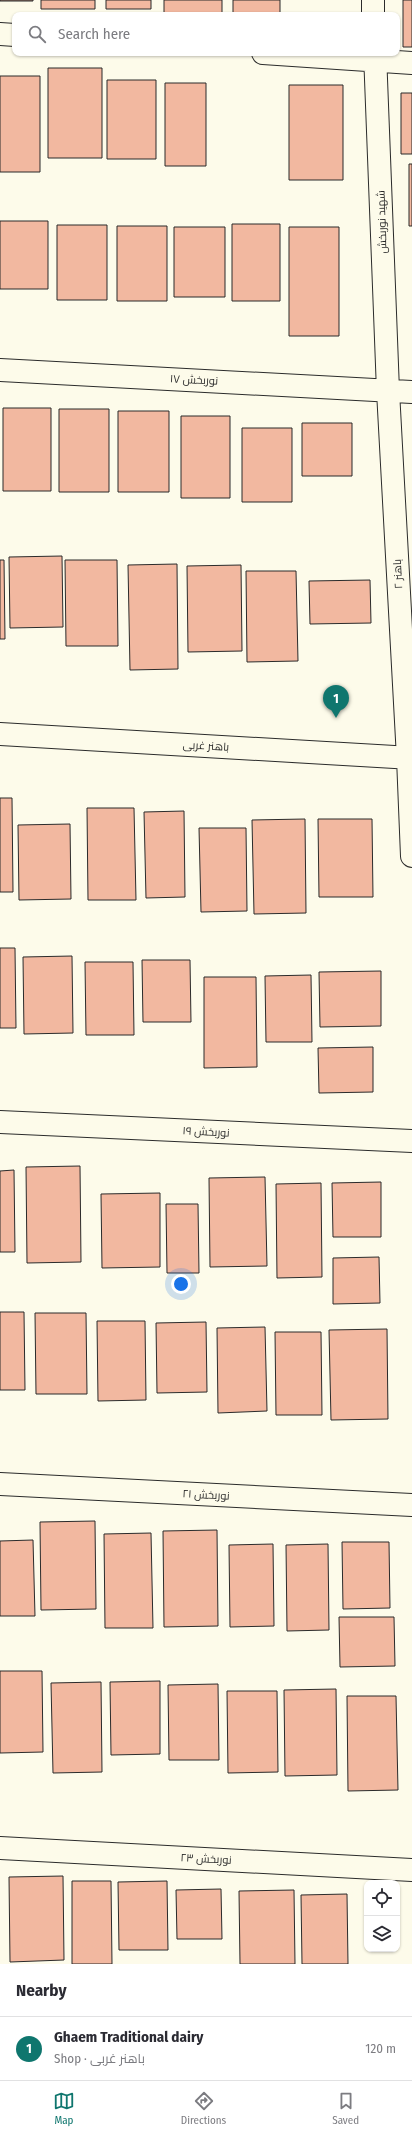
<!DOCTYPE html>
<meta charset="utf-8">
<style>
:root{--surface:#fff;--page:#f7f7f7;--text:#2b2b33;--muted:#7c7c81;--line:#e1e1e2;--accent:#0f766e}
body{margin:0;font-family:"Fira Sans Condensed",Cairo,sans-serif;background:var(--page);color:var(--text)}
.controls{position:absolute;right:12px;bottom:12px;display:grid;overflow:hidden;border-radius:8px;box-shadow:0 1px 3px #0004}
.controls button{width:36px;height:36px;display:grid;place-items:center;padding:0;border:0;border-bottom:1px solid var(--line);background:var(--surface);color:var(--text);font:20px sans-serif}
.you{position:absolute;left:181px;top:1284px;width:14px;height:14px;margin:-10px;border:3px solid #fff;border-radius:50%;background:#1a73e8;box-shadow:0 0 0 6px #1a73e833}
.badge{display:grid;place-items:center;width:26px;height:26px;border-radius:50%;background:var(--accent);color:#fff;font-size:13px;font-weight:700}
.pin{position:absolute;translate:-50% -33px;filter:drop-shadow(0 1px 2px #0008)}
.pin::after{content:'';position:absolute;top:21px;width:14px;height:12px;background:inherit;clip-path:polygon(0 0,100% 0,50% 100%)}
.list{margin:0;padding:0;list-style:none}
h2{display:flex;justify-content:space-between;align-items:center;height:52px;margin:0;padding:0 16px;font-size:17px}
h2 small{font-size:13px;font-weight:400;color:var(--muted)}
.list li{display:grid;grid-template-columns:26px 1fr auto;gap:12px;align-items:center;box-sizing:border-box;height:64px;padding:0 16px;border-top:1px solid var(--line)}
.list b{display:block;font-size:15px;white-space:nowrap}
.list p{margin:0;font-size:13px;white-space:nowrap;color:var(--muted)}
.list em{font-size:13px;font-style:normal;color:var(--muted)}
.icon{flex:none;width:22px;height:22px;fill:none;stroke:currentColor;stroke-width:2;stroke-linecap:round;stroke-linejoin:round}
.map{position:relative;flex:none;width:412px;height:1964px;overflow:hidden}
.search{position:absolute;background:var(--surface);box-shadow:0 1px 3px #0004;left:12px;right:12px;top:12px;height:44px;display:flex;align-items:center;gap:10px;box-sizing:border-box;padding:0 14px;border-radius:8px;color:var(--muted);font-size:15px}
.sheet{height:116px;background:var(--surface)}
nav{display:flex;justify-content:space-around;align-items:center;box-sizing:border-box;height:56px;border-top:1px solid var(--line);background:var(--surface);font-size:11px;color:var(--muted)}
nav a{display:grid;justify-items:center;gap:2px}
nav .on{color:var(--accent)}
.map>svg:first-child{display:block}
</style>
<div class="map">
<svg width="412" height="1964" viewBox="0 0 412 1964">
<rect width="100%" height="100%" fill="#fdfbea"/>
<path fill="#f2b8a0" stroke="#2b2b2b" d="M 0,0 L 33,0 L 33,1 L 0,1 Z
M 41,0 L 95,0 L 95,9 L 41,9 Z
M 106,0 L 151,0 L 151,9 L 106,9 Z
M 164,0 L 222,0 L 222,15 L 164,15 Z
M 233,0 L 280,0 L 280,15 L 233,15 Z
M 403,0 L 412,0 L 412,47 L 403,47 Z
M 48,68 L 102,68 L 102,158 L 48,158 Z
M 0,76 L 40,76 L 40,172 L 0,172 Z
M 107,80 L 156,80 L 156,159 L 107,159 Z
M 165,83 L 206,83 L 206,166 L 165,166 Z
M 289,85 L 343,85 L 343,180 L 289,180 Z
M 401,93 L 412,93 L 412,154 L 401,154 Z
M 409,164 L 412,164 L 412,226 L 409,226 Z
M 0,221 L 48,221 L 48,289 L 0,289 Z
M 232,224 L 280,224 L 280,301 L 232,301 Z
M 57,225 L 107,225 L 107,300 L 57,300 Z
M 117,226 L 167,226 L 167,301 L 117,301 Z
M 174,227 L 225,227 L 225,297 L 174,297 Z
M 289,227 L 339,227 L 339,336 L 289,336 Z
M 3,408 L 51,408 L 51,491 L 3,491 Z
M 59,409 L 109,409 L 109,492 L 59,492 Z
M 118,411 L 169,411 L 169,492 L 118,492 Z
M 181,416 L 230,416 L 230,498 L 181,498 Z
M 302,423 L 352,423 L 352,476 L 302,476 Z
M 242,428 L 292,428 L 292,502 L 242,502 Z
M 62,556 L 63,627 L 10,628 L 9,557 Z
M 0,560 L 4,560 L 5,639 L 0,639 Z
M 65,560 L 117,560 L 118,646 L 66,646 Z
M 177,564 L 178,669 L 130,670 L 128,565 Z
M 241,565 L 242,651 L 188,652 L 187,566 Z
M 246,571 L 296,571 L 298,661 L 247,662 Z
M 370,580 L 371,623 L 310,624 L 309,581 Z
M 0,798 L 12,798 L 13,892 L 0,892 Z
M 87,808 L 134,808 L 136,900 L 88,900 Z
M 184,811 L 185,897 L 146,898 L 144,812 Z
M 305,819 L 306,913 L 254,914 L 252,820 Z
M 318,819 L 372,819 L 373,897 L 319,897 Z
M 70,824 L 71,899 L 19,900 L 18,825 Z
M 199,828 L 246,828 L 247,911 L 201,912 Z
M 0,948 L 15,948 L 16,1028 L 0,1028 Z
M 72,956 L 73,1033 L 24,1034 L 23,957 Z
M 142,960 L 190,960 L 191,1022 L 143,1022 Z
M 85,962 L 133,962 L 134,1035 L 86,1035 Z
M 381,971 L 381,1026 L 320,1027 L 319,972 Z
M 311,975 L 312,1042 L 266,1042 L 265,976 Z
M 204,977 L 256,977 L 257,1067 L 204,1068 Z
M 373,1047 L 373,1092 L 319,1093 L 318,1048 Z
M 80,1166 L 81,1262 L 27,1263 L 26,1167 Z
M 14,1170 L 15,1252 L 0,1252 L 0,1171 Z
M 265,1177 L 267,1266 L 210,1267 L 209,1178 Z
M 381,1182 L 381,1237 L 333,1237 L 332,1183 Z
M 321,1183 L 322,1277 L 277,1278 L 276,1184 Z
M 160,1193 L 160,1267 L 102,1268 L 101,1194 Z
M 166,1204 L 198,1204 L 199,1273 L 167,1273 Z
M 379,1257 L 380,1303 L 333,1304 L 333,1258 Z
M 0,1312 L 24,1312 L 25,1390 L 0,1390 Z
M 35,1313 L 86,1313 L 87,1394 L 36,1394 Z
M 97,1321 L 145,1321 L 146,1400 L 98,1401 Z
M 206,1322 L 207,1392 L 157,1393 L 156,1323 Z
M 265,1327 L 267,1411 L 218,1413 L 217,1328 Z
M 387,1329 L 388,1419 L 331,1420 L 329,1330 Z
M 275,1332 L 321,1332 L 322,1415 L 276,1415 Z
M 95,1521 L 96,1609 L 41,1610 L 40,1522 Z
M 217,1530 L 218,1626 L 164,1627 L 163,1531 Z
M 151,1533 L 153,1628 L 105,1628 L 104,1534 Z
M 33,1540 L 35,1616 L 0,1616 L 0,1541 Z
M 342,1542 L 389,1542 L 390,1608 L 343,1609 Z
M 273,1544 L 274,1626 L 230,1627 L 229,1545 Z
M 328,1544 L 329,1630 L 287,1631 L 286,1545 Z
M 339,1617 L 394,1617 L 395,1666 L 340,1667 Z
M 0,1671 L 42,1671 L 43,1752 L 0,1753 Z
M 160,1681 L 160,1754 L 111,1755 L 110,1682 Z
M 101,1682 L 102,1772 L 53,1773 L 51,1683 Z
M 218,1684 L 219,1760 L 169,1760 L 168,1685 Z
M 336,1689 L 337,1775 L 285,1776 L 284,1690 Z
M 227,1691 L 277,1691 L 278,1772 L 228,1773 Z
M 347,1696 L 396,1696 L 398,1790 L 348,1791 Z
M 63,1876 L 64,1960 L 10,1962 L 9,1877 Z
M 72,1881 L 111,1881 L 112,1964 L 72,1964 Z
M 167,1881 L 168,1950 L 119,1950 L 118,1882 Z
M 221,1889 L 222,1939 L 177,1939 L 176,1890 Z
M 294,1890 L 295,1964 L 240,1964 L 239,1891 Z
M 347,1894 L 348,1964 L 302,1964 L 301,1895 Z"/>
<g fill="none" stroke-linecap="round" stroke-linejoin="round">
<defs>
<path id="street" d="M 373,0 L 373,15
M 0,34 L 15,35
M 263,53 L 412,63
M 375,53 L 388,391 L 408,758
M 0,370 L 412,392
M 0,1122 L 412,1141
M 0,1484 L 412,1505
M 0,1848 L 412,1870"/>
<path id="secondary" d="M 0,734 L 412,758
M 408,758 L 412,856"/>
</defs>
<use href="#street" stroke="#2b2b2b" stroke-width="24"/>
<use href="#secondary" stroke="#2b2b2b" stroke-width="24"/>
<use href="#street" stroke="#fdfbea" stroke-width="22"/>
<use href="#secondary" stroke="#fdfbea" stroke-width="22"/>
</g>
<g text-anchor="middle" dominant-baseline="central" stroke-width="3" stroke-linejoin="round" paint-order="stroke">
<g font-size="11" fill="#2b2b2b" stroke="#fdfbea">
<text transform="translate(382 222) rotate(-92)">شهید نوربخش</text>
<text transform="translate(194 380) rotate(3)">نوربخش ۱۷</text>
<text transform="translate(398 574) rotate(-93)">باهنر ۲</text>
<text transform="translate(206 746) rotate(3)">باهنر غربی</text>
<text transform="translate(206 1132) rotate(3)">نوربخش ۱۹</text>
<text transform="translate(206 1495) rotate(3)">نوربخش ۲۱</text>
<text transform="translate(206 1859) rotate(3)">نوربخش ۲۳</text>
</g>
</g>
</svg>
<div class="controls">
<button><svg class="icon" aria-label="locate" viewBox="0 0 24 24"><circle cx="12" cy="12" r="6"/><path d="M12 2v4M12 18v4M2 12h4M18 12h4"/></svg></button>
<button><svg class="icon" aria-label="layers" viewBox="0 0 24 24"><path d="M12 4l9 5-9 5-9-5zM3 14l9 5 9-5"/></svg></button>
</div>
<div class="you"></div>
<div class="pin badge" style="left:336px;top:718px">1</div>
<div class="search"><svg class="icon" aria-label="search" viewBox="0 0 24 24"><circle cx="10" cy="10" r="6"/><path d="M15 15l6 6"/></svg>Search here</div>
</div>
<section class="sheet">
<h2>Nearby<small></small></h2>
<ul class="list">
<li><span class="badge">1</span><div><b>Ghaem Traditional dairy</b><p>Shop · باهنر غربی</p></div><em>120 m</em></li>
</ul>
</section>
<nav>
<a class="on"><svg class="icon" aria-label="map" viewBox="0 0 24 24"><path d="M3 6l6-2 6 2 6-2v14l-6 2-6-2-6 2zM9 4v14M15 6v14"/></svg>Map</a>
<a><svg class="icon" aria-label="directions" viewBox="0 0 24 24"><path d="M12 3l9 9-9 9-9-9zM9 14v-3h6M13 9l2 2-2 2"/></svg>Directions</a>
<a><svg class="icon" aria-label="saved" viewBox="0 0 24 24"><path d="M7 4h10v16l-5-4-5 4z"/></svg>Saved</a>
</nav>
